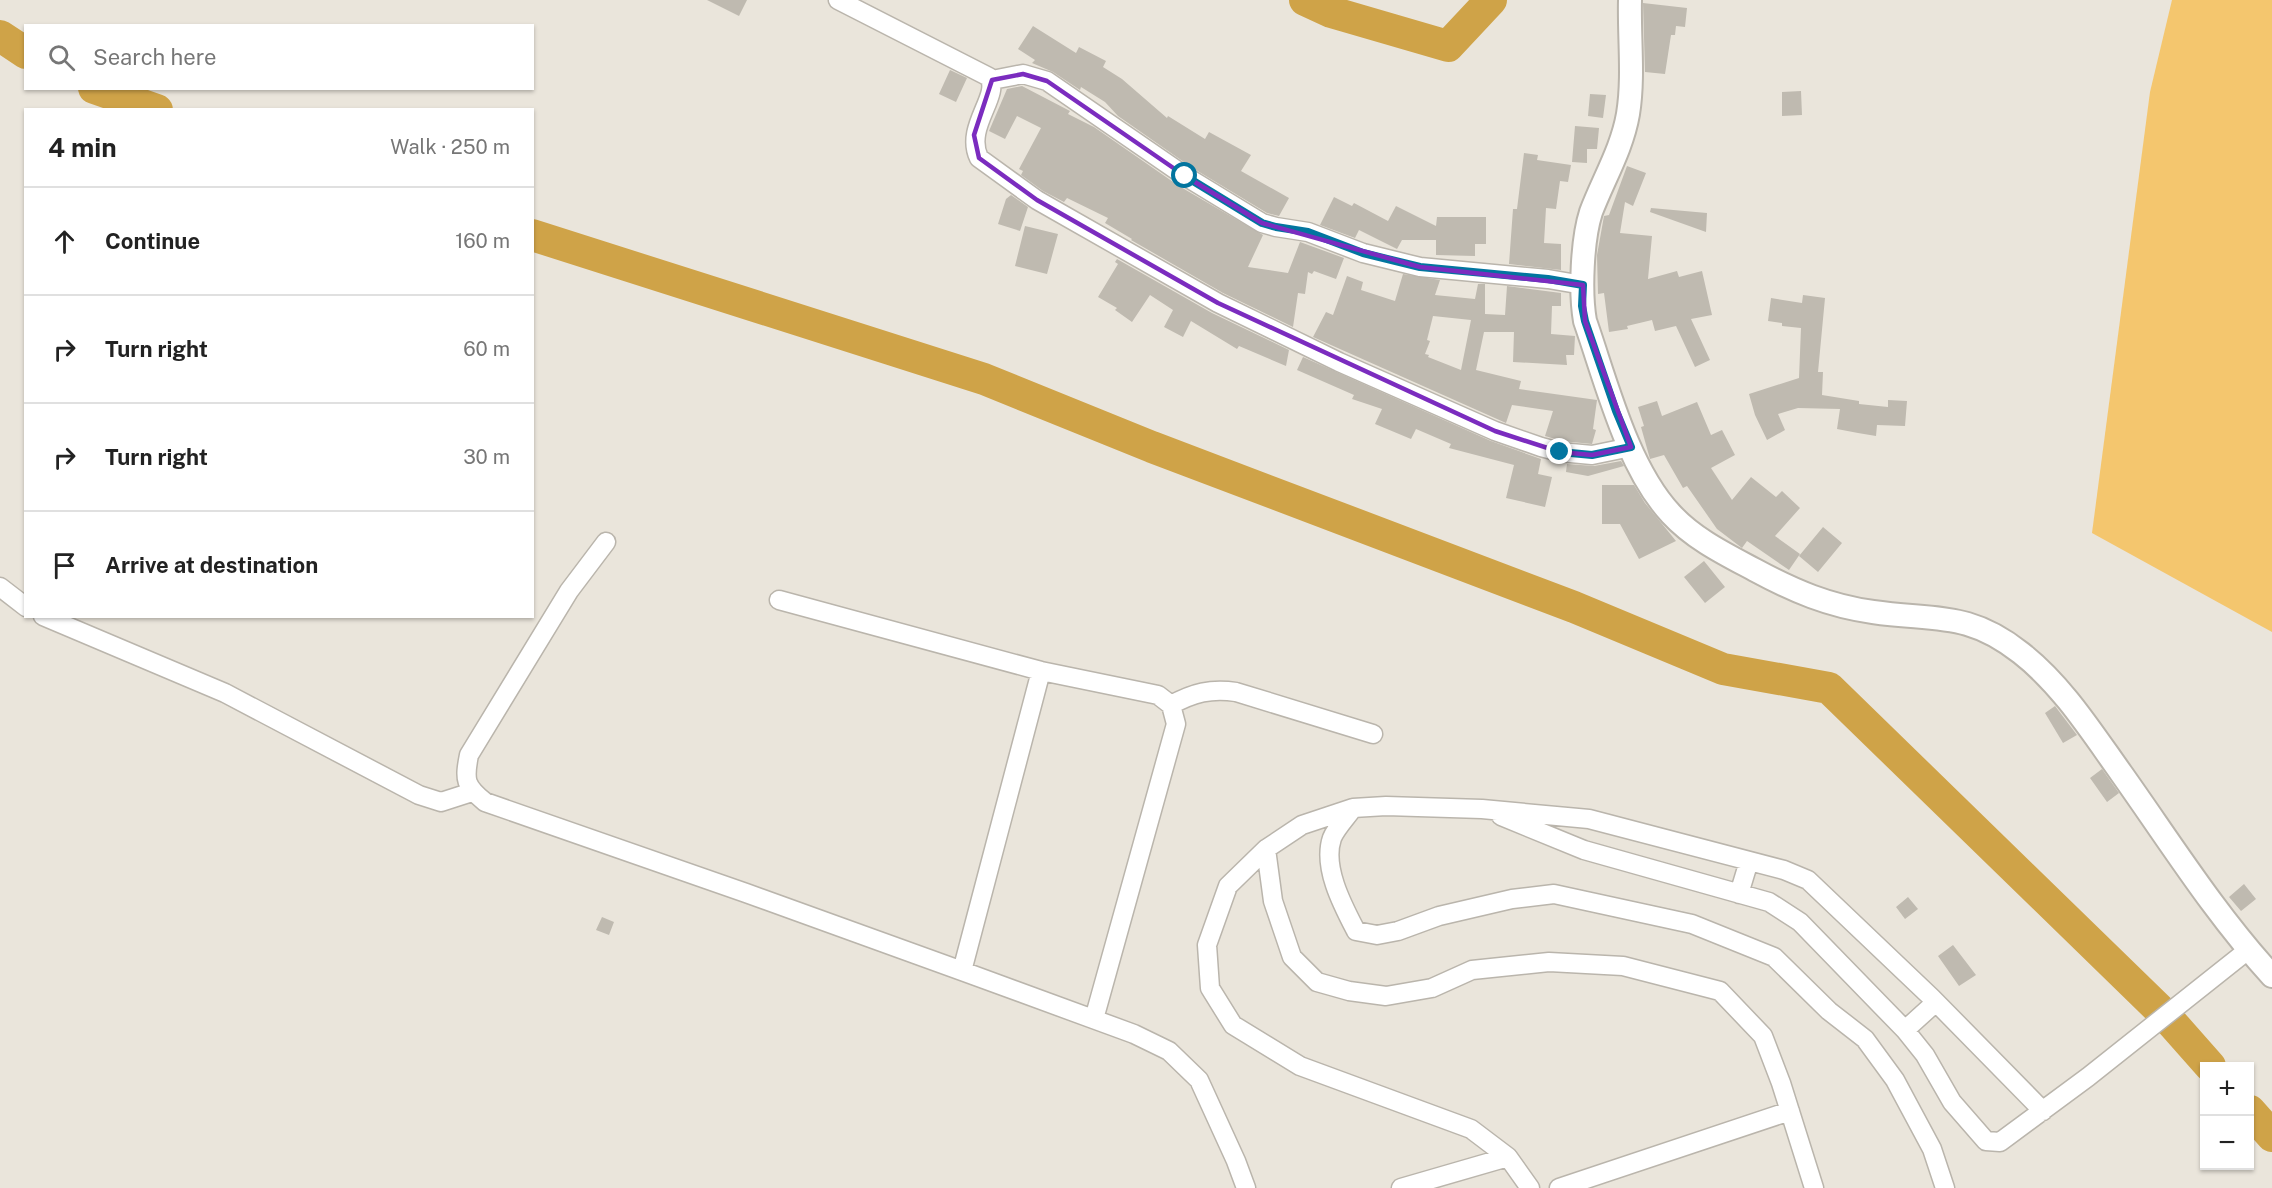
<!DOCTYPE html>
<meta charset="utf-8">
<style>
:root{--surface:#fff;--page:#f6f6f6;--text:#222;--muted:#767676;--line:#e0e0e0}
body{margin:0;font-family:"Public Sans",sans-serif;background:var(--page);color:var(--text)}
.controls{position:absolute;right:18px;bottom:18px;display:grid;overflow:hidden;border-radius:0px;box-shadow:0 2px 4px #0004}
.controls button{width:54px;height:54px;display:grid;place-items:center;padding:0;border:0;border-bottom:2px solid var(--line);background:var(--surface);color:var(--text);font:30px sans-serif}
.stop{position:absolute;width:18px;height:18px;margin:-14px;border:4px solid #02759f;border-radius:50%;background:#fff}
.stop.end{background:#02759f;border-color:#fff;box-shadow:0 2px 6px #0008}
.list{margin:0;padding:0;list-style:none}
h2{display:flex;justify-content:space-between;align-items:center;height:78px;margin:0;padding:0 24px;font-size:26px}
h2 small{font-size:20px;font-weight:400;color:var(--muted)}
.list li{display:grid;grid-template-columns:39px 1fr auto;gap:18px;align-items:center;box-sizing:border-box;height:108px;padding:0 24px;border-top:2px solid var(--line)}
.list b{display:block;font-size:22px;white-space:nowrap}
.list em{font-size:20px;font-style:normal;color:var(--muted)}
.icon{flex:none;width:33px;height:33px;fill:none;stroke:currentColor;stroke-width:2;stroke-linecap:round;stroke-linejoin:round}
.map{position:relative;flex:none;width:2272px;height:1188px;overflow:hidden}
.search{position:absolute;background:var(--surface);box-shadow:0 2px 4px #0004;left:24px;top:24px;width:510px;height:66px;display:flex;align-items:center;gap:15px;box-sizing:border-box;padding:0 21px;border-radius:0px;color:var(--muted);font-size:22px}
.panel{position:absolute;background:var(--surface);box-shadow:0 2px 4px #0004;left:24px;top:108px;width:510px;height:510px;border-radius:0px}
.map>svg:first-child{display:block}
</style>
<div class="map">
<svg width="2272" height="1188" viewBox="0 0 2272 1188">
<rect width="100%" height="100%" fill="#eae5db"/>
<path fill="#f4c66e" d="M 2172,0 L 2272,0 L 2272,632 L 2092,533 L 2150,92 Z"/>
<g fill="none" stroke-linecap="round" stroke-linejoin="round">
<path stroke="#cfa348" stroke-width="32" d="M 1305,0 L 1331,12 L 1448,46 L 1491,0
M 0,36 L 26,53
M 94,88 L 157,110
M 532,235 L 984,379 L 1152,447 L 1574,607 L 1723,669 L 1829,688 L 2164,1014 L 2210,1066
M 2250,1111 L 2272,1136"/>
</g>
<path fill="#bfbab0" fill-rule="evenodd" d="M 707,0 L 747,0 L 739,16 Z
M 1643,3 L 1687,8 L 1685,27 L 1676,26 L 1675,35 L 1671,35 L 1665,74 L 1645,72 Z
M 1033,26 L 1076,53 L 1079,47 L 1106,61 L 1103,67 L 1122,79 L 1167,118 L 1168,116 L 1205,139 L 1209,132 L 1251,155 L 1241,171 L 1289,198 L 1279,216 L 1267,213 L 1191,167 L 1118,116 L 1105,102 L 1081,87 L 1080,90 L 1053,72 L 1032,63 L 1035,60 L 1018,49 Z
M 950,70 L 967,78 L 956,102 L 939,94 Z
M 1022,86 L 1070,111 L 1068,114 L 1094,127 L 1179,186 L 1263,235 L 1248,267 L 1288,273 L 1300,242 L 1344,258 L 1336,279 L 1314,271 L 1312,274 L 1308,272 L 1305,294 L 1298,293 L 1293,327 L 1223,293 L 1131,240 L 1132,239 L 1105,223 L 1108,218 L 1067,198 L 1064,202 L 1043,191 L 1021,175 L 1023,171 L 1019,169 L 1041,128 L 1017,116 L 1005,139 L 989,131 L 1007,89 Z
M 1801,91 L 1802,115 L 1782,116 L 1782,92 Z
M 1590,94 L 1606,95 L 1603,118 L 1588,116 Z
M 1575,126 L 1599,128 L 1597,149 L 1587,149 L 1587,163 L 1572,162 Z
M 1524,153 L 1538,155 L 1537,160 L 1571,165 L 1568,182 L 1560,181 L 1556,209 L 1546,208 L 1544,243 L 1561,244 L 1561,270 L 1509,264 L 1513,209 L 1517,209 Z
M 1627,166 L 1646,173 L 1633,206 L 1625,202 L 1620,233 L 1652,236 L 1648,279 L 1677,271 L 1679,277 L 1702,271 L 1712,315 L 1691,319 L 1710,360 L 1695,367 L 1676,326 L 1655,331 L 1652,320 L 1627,326 L 1628,329 L 1609,332 L 1604,293 L 1598,294 L 1597,255 L 1604,216 L 1609,215 Z
M 1011,195 L 1028,207 L 1020,231 L 998,224 L 1006,199 Z
M 1334,197 L 1352,206 L 1354,203 L 1388,221 L 1396,206 L 1436,226 L 1437,217 L 1486,217 L 1486,244 L 1475,244 L 1475,256 L 1436,255 L 1436,240 L 1402,240 L 1397,249 L 1359,230 L 1355,238 L 1320,225 Z
M 1651,208 L 1707,213 L 1706,232 L 1650,212 Z
M 1025,226 L 1058,234 L 1047,274 L 1015,266 Z
M 1117,259 L 1212,313 L 1289,350 L 1286,366 L 1239,346 L 1237,349 L 1191,321 L 1183,337 L 1164,327 L 1173,310 L 1150,295 L 1132,322 L 1115,310 L 1117,308 L 1098,297 L 1118,264 L 1115,262 Z
M 1403,274 L 1440,280 L 1435,295 L 1475,299 L 1478,284 L 1485,284 L 1485,314 L 1505,315 L 1507,286 L 1561,293 L 1561,306 L 1552,306 L 1551,334 L 1575,336 L 1574,355 L 1566,355 L 1567,365 L 1513,362 L 1514,332 L 1484,332 L 1476,370 L 1521,381 L 1519,389 L 1597,400 L 1593,429 L 1596,430 L 1592,444 L 1562,441 L 1545,436 L 1553,411 L 1512,405 L 1506,423 L 1313,337 L 1326,312 L 1333,315 L 1347,276 L 1363,282 L 1361,290 L 1395,301 ZM 1433,316 L 1471,320 L 1461,370 L 1428,357 L 1429,355 L 1425,354 L 1430,341 L 1427,340 Z
M 1803,295 L 1825,298 L 1818,372 L 1823,372 L 1822,395 L 1859,401 L 1859,404 L 1888,407 L 1888,400 L 1907,401 L 1905,426 L 1877,425 L 1876,436 L 1858,433 L 1837,429 L 1840,409 L 1798,408 L 1778,414 L 1785,430 L 1767,440 L 1755,415 L 1749,394 L 1799,378 L 1801,328 L 1782,326 L 1782,323 L 1768,321 L 1771,298 L 1802,303 Z
M 1303,357 L 1491,441 L 1541,459 L 1538,474 L 1552,477 L 1545,507 L 1506,498 L 1514,465 L 1449,448 L 1451,444 L 1416,429 L 1411,439 L 1375,424 L 1382,409 L 1352,399 L 1354,395 L 1297,370 Z
M 1657,401 L 1662,416 L 1697,402 L 1711,435 L 1722,430 L 1735,455 L 1711,468 L 1732,500 L 1751,477 L 1776,497 L 1782,491 L 1800,508 L 1775,536 L 1800,554 L 1789,570 L 1747,541 L 1742,548 L 1717,529 L 1687,486 L 1683,488 L 1664,455 L 1650,459 L 1641,427 L 1644,426 L 1638,407 Z
M 1621,461 L 1624,466 L 1588,476 L 1566,472 L 1567,464 L 1594,466 Z
M 1602,485 L 1634,485 L 1645,503 L 1676,541 L 1639,559 L 1620,524 L 1602,524 Z
M 1823,527 L 1842,543 L 1818,572 L 1799,556 Z
M 1704,561 L 1725,587 L 1705,603 L 1684,577 Z
M 2055,706 L 2077,735 L 2063,743 L 2045,713 Z
M 2102,769 L 2119,793 L 2107,802 L 2090,778 Z
M 2244,884 L 2256,899 L 2241,911 L 2229,897 Z
M 1908,897 L 1918,909 L 1905,919 L 1896,907 Z
M 602,917 L 614,922 L 609,935 L 596,930 Z
M 1953,945 L 1976,975 L 1959,986 L 1938,956 Z"/>
<g fill="none" stroke-linecap="round" stroke-linejoin="round">
<defs>
<path id="minor" d="M 838,0 L 989,77 C 1001,96 964,127 979,158 L 1037,200 L 1218,303 L 1339,362 L 1495,431 L 1541,447 L 1560,452 L 1592,455 L 1631,447
M 992,80 L 1023,74 L 1047,81 L 1185,176 L 1262,223 L 1276,227 L 1308,232 L 1363,253 L 1420,267 L 1548,279 L 1583,285
M 606,542 L 569,591 L 469,755 C 464,780 465,786 485,802 L 746,893 L 962,971 L 1134,1034 L 1169,1051 L 1199,1080 L 1236,1161 L 1246,1188
M 0,587 L 26,607
M 779,600 L 1041,671 L 1158,695 L 1171,705 L 1176,724 L 1094,1019
M 43,616 L 225,693 L 419,795 L 441,802 L 472,792
M 1171,705 C 1193,693 1211,688 1236,692 L 1373,734
M 1353,808 C 1347,817 1336,828 1332,838 C 1322,867 1343,906 1356,931 L 1377,935 L 1398,931 L 1439,916 L 1512,899 L 1554,894 L 1692,924 L 1774,957 L 1829,1011 L 1865,1039 L 1895,1080 L 1932,1149 L 1945,1188
M 1501,816 L 1584,850 L 1769,902 L 1800,922 L 1905,1030 L 1925,1055 L 1952,1102 L 1986,1141 L 2000,1142 L 2088,1077 L 2248,950
M 1266,849 L 1273,901 L 1292,957 L 1317,982 L 1349,991 L 1386,996 L 1432,988 L 1472,970 L 1549,962 L 1623,966 L 1720,991 L 1763,1036 L 1781,1083 L 1814,1188
M 1739,894 L 1749,861
M 962,971 L 1041,671
M 1905,1030 L 1936,1002
M 1401,1188 L 1508,1157
M 1530,1188 L 1508,1157 L 1471,1129 L 1300,1066 L 1233,1025 L 1210,988 L 1207,945 L 1228,886 L 1266,849 L 1302,825 L 1353,808 L 1386,806 L 1482,809 L 1589,819 L 1784,870 L 1808,880 L 1932,998 L 2043,1111
M 1559,1188 L 1790,1111"/>
<path id="major" d="M 1630,0 C 1629,38 1634,77 1628,114 C 1622,149 1603,180 1591,212 C 1582,240 1580,293 1585,321 C 1606,381 1627,467 1671,514 C 1694,539 1725,554 1755,570 C 1794,591 1829,606 1873,612 C 1935,621 1968,611 2021,653 C 2062,685 2091,731 2121,773 C 2170,842 2215,914 2272,976"/>
</defs>
<use href="#minor" stroke="#bab5ac" stroke-width="21"/>
<use href="#major" stroke="#bab5ac" stroke-width="26"/>
<use href="#minor" stroke="#fff" stroke-width="18"/>
<use href="#major" stroke="#fff" stroke-width="22"/>
</g>
<g fill="none" stroke-linecap="round" stroke-linejoin="round">
<path stroke="#02759f" stroke-width="8" d="M 1185,176 L 1262,223 L 1276,227 L 1308,232 L 1363,253 L 1420,267 L 1548,279 L 1583,285 L 1582,306 L 1585,321 L 1616,411 L 1631,447 L 1592,455 L 1560,452"/>
</g>
<path fill="none" stroke="#7b2cbf" stroke-width="4.5" stroke-linejoin="round" d="M 1023,74 L 1047,81 L 1185,176 L 1262,223 L 1420,267 L 1583,285 L 1585,321 L 1631,447 L 1592,455 L 1560,452 L 1495,431 L 1218,303 L 1037,200 L 979,158 L 974,135 L 992,80 Z"/>
</svg>
<div class="controls">
<button>+</button>
<button>−</button>
</div>
<div class="stop" style="left:1185px;top:176px"></div>
<div class="stop end" style="left:1560px;top:452px"></div>
<div class="search"><svg class="icon" aria-label="search" viewBox="0 0 24 24"><circle cx="10" cy="10" r="6"/><path d="M15 15l6 6"/></svg>Search here</div>
<section class="panel">
<h2>4 min<small>Walk · 250 m</small></h2>
<ul class="list">
<li><svg class="icon" aria-label="ahead" viewBox="0 0 24 24"><path d="M12 20V5M6 11l6-6 6 6"/></svg><div><b>Continue</b></div><em>160 m</em></li>
<li><svg class="icon" aria-label="right" viewBox="0 0 24 24"><path d="M7 20v-9h11M14 6l5 5-5 5"/></svg><div><b>Turn right</b></div><em>60 m</em></li>
<li><svg class="icon" aria-label="right" viewBox="0 0 24 24"><path d="M7 20v-9h11M14 6l5 5-5 5"/></svg><div><b>Turn right</b></div><em>30 m</em></li>
<li><svg class="icon" aria-label="arrive" viewBox="0 0 24 24"><path d="M6 21V4h12l-3 4 3 4H6"/></svg><div><b>Arrive at destination</b></div></li>
</ul>
</section>
</div>
